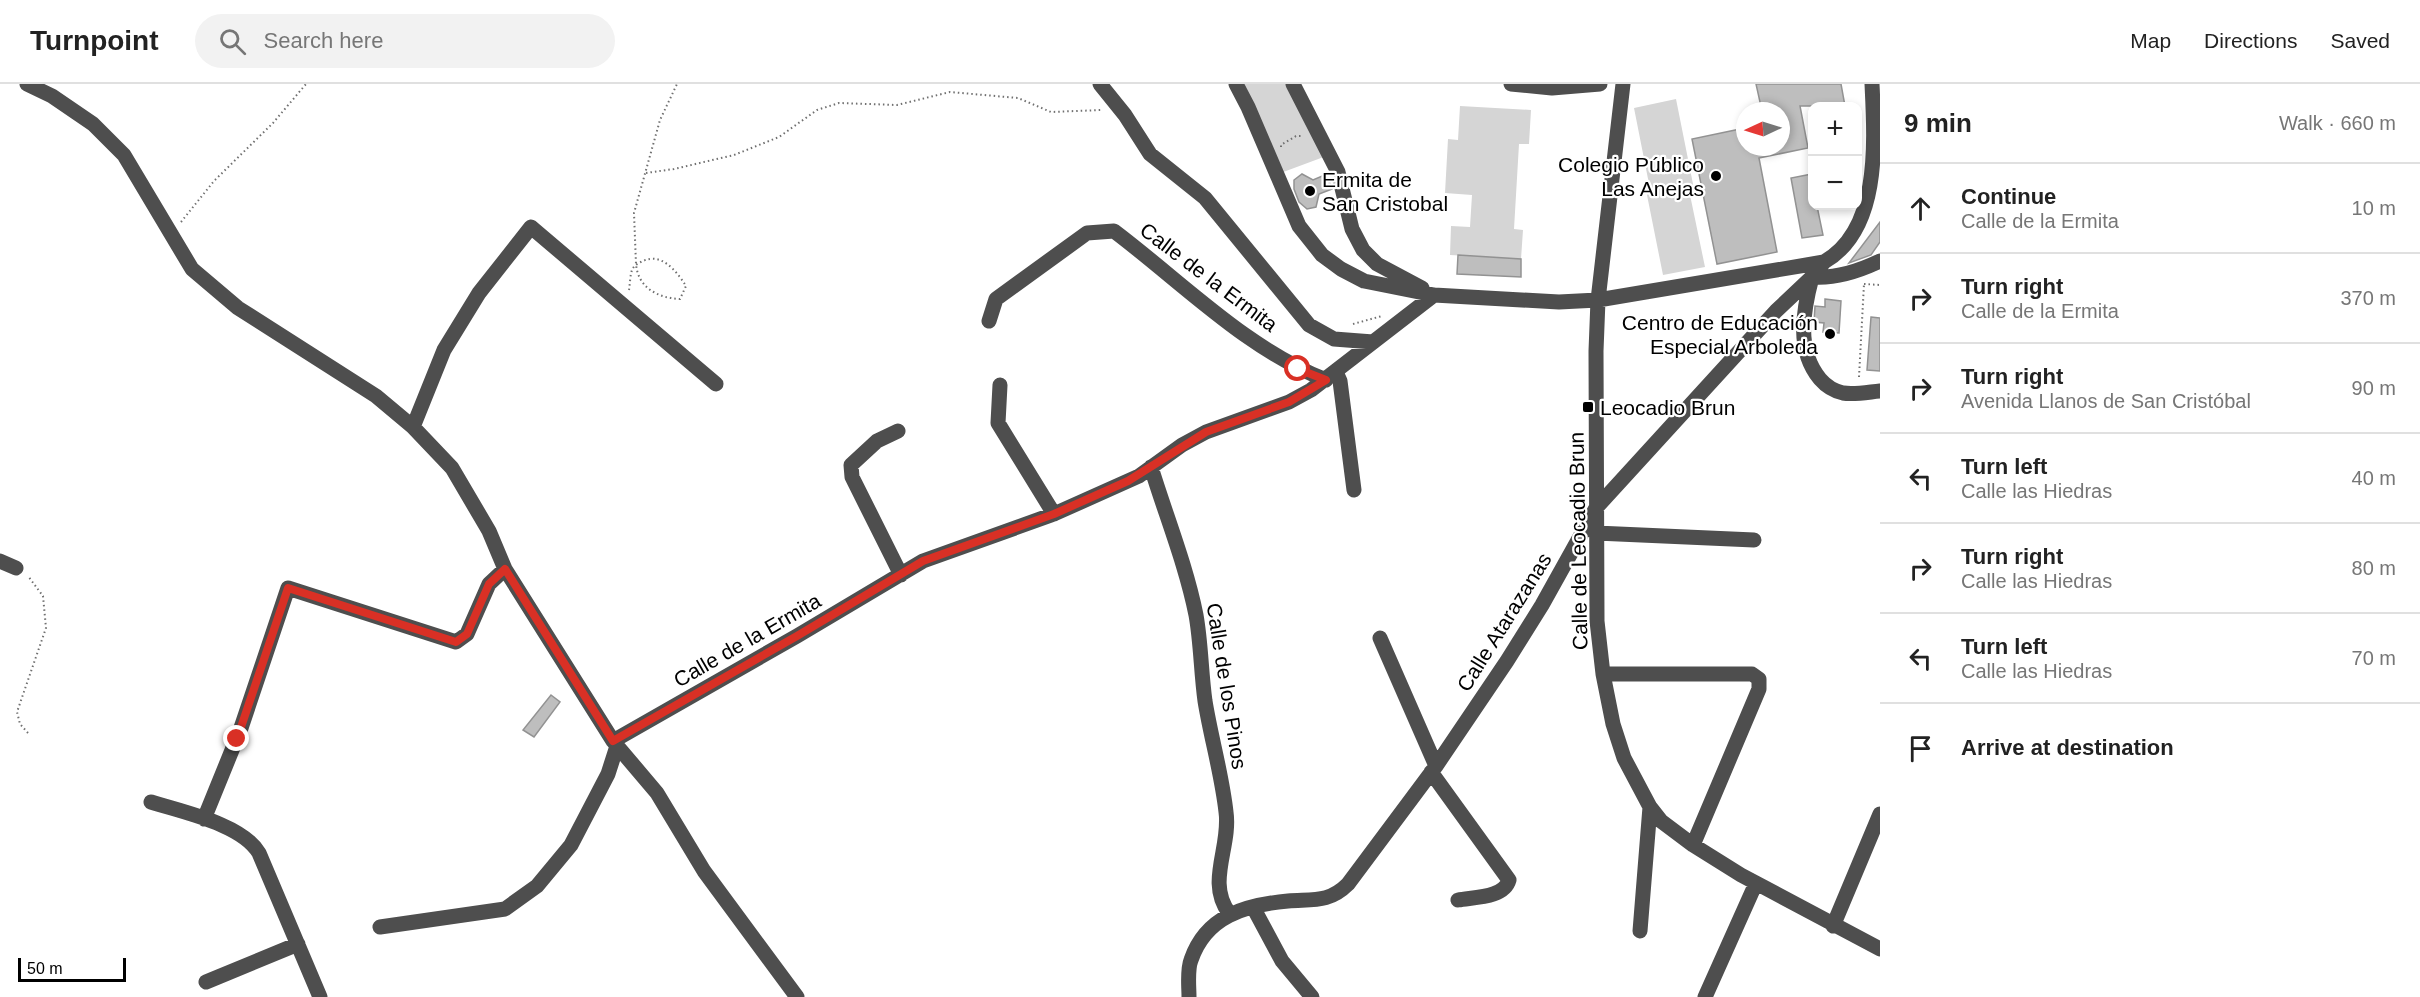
<!DOCTYPE html>
<meta charset="utf-8">
<style>
:root{--surface:#fff;--page:#f2f2f2;--text:#222;--muted:#767676;--line:#e0e0e0}
body{margin:0;font-family:Arial,sans-serif;background:var(--page);color:var(--text)}
.controls{position:absolute;right:18px;top:18px;display:grid;overflow:hidden;border-radius:12px;box-shadow:0 3px 9px #0003}
.controls button{width:54px;height:54px;display:grid;place-items:center;padding:0;border:0;border-bottom:2px solid var(--line);background:var(--surface);color:var(--text);font:30px sans-serif}
.compass{position:absolute;left:1736px;top:18px;width:54px;height:54px;border-radius:50%;background:var(--surface);box-shadow:0 3px 9px #0003;rotate:266deg}
.scale{position:absolute;left:18px;bottom:15px;width:108px;box-sizing:border-box;padding-left:6px;border:3px solid #000;border-top:0;font-size:16px;line-height:21px;white-space:nowrap;color:#000;-webkit-text-stroke:4px #fff;paint-order:stroke}
.stop{position:absolute;width:18px;height:18px;margin:-14px;border:4px solid #d93025;border-radius:50%;background:#fff}
.stop.end{background:#d93025;border-color:#fff;box-shadow:0 2px 6px #0008}
.list{margin:0;padding:0;list-style:none}
h2{display:flex;justify-content:space-between;align-items:center;height:78px;margin:0;padding:0 24px;font-size:26px}
h2 small{font-size:20px;font-weight:400;color:var(--muted)}
.list li{display:grid;grid-template-columns:39px 1fr auto;gap:18px;align-items:center;box-sizing:border-box;height:90px;padding:0 24px;border-top:2px solid var(--line)}
.list b{display:block;font-size:22px;white-space:nowrap}
.list p{margin:0;font-size:20px;white-space:nowrap;color:var(--muted)}
.list em{font-size:20px;font-style:normal;color:var(--muted)}
.icon{flex:none;width:33px;height:33px;fill:none;stroke:currentColor;stroke-width:2;stroke-linecap:round;stroke-linejoin:round}
.map{position:relative;flex:none;width:1880px;height:913px;overflow:hidden}
header{display:flex;align-items:center;gap:36px;box-sizing:border-box;height:84px;padding:0 30px;background:var(--surface);border-bottom:2px solid var(--line)}
header strong{font-size:28px}
nav{display:flex;gap:33px;margin-inline-start:auto;font-size:21px}
.search{width:420px;height:54px;background:var(--page);display:flex;align-items:center;gap:15px;box-sizing:border-box;padding:0 21px;border-radius:33px;color:var(--muted);font-size:22px}
main{display:flex}
aside{flex:1;background:var(--surface)}
.map>svg:first-child{display:block}
</style>
<header>
<strong>Turnpoint</strong>
<div class="search"><svg class="icon" aria-label="search" viewBox="0 0 24 24"><circle cx="10" cy="10" r="6"/><path d="M15 15l6 6"/></svg>Search here</div>
<nav><a>Map</a><a>Directions</a><a>Saved</a></nav>
</header>
<main>
<div class="map">
<svg width="1880" height="913" viewBox="0 0 1880 913">
<rect width="100%" height="100%" fill="#fff"/>
<path fill="#d5d5d5" d="M 1236,0 L 1293,0 L 1329,71 L 1278,90 Z
M 1676,15 L 1694,105 L 1689,106 L 1705,183 L 1663,191 L 1646,106 L 1650,105 L 1634,24 Z
M 1460,22 L 1531,26 L 1529,60 L 1519,60 L 1514,145 L 1523,146 L 1521,175 L 1450,171 L 1451,142 L 1470,143 L 1472,111 L 1445,109 L 1448,55 L 1458,56 Z"/>
<path fill="#bebebe" stroke="#929292" stroke-width="1.5" d="M 1756,0 L 1841,0 L 1845,22 L 1800,22 L 1808,64 L 1759,74 L 1777,168 L 1717,180 L 1692,55 L 1745,44 L 1745,63 L 1781,63 L 1781,27 L 1762,27 Z
M 1327,90 L 1332,105 L 1319,110 L 1316,123 L 1307,125 L 1299,118 L 1294,105 L 1294,96 L 1302,90 L 1313,96 Z
M 1812,90 L 1812,122 L 1817,122 L 1823,151 L 1802,154 L 1791,94 Z
M 1880,138 L 1880,158 L 1871,171 L 1849,179 Z
M 1458,171 L 1521,175 L 1521,193 L 1457,190 Z
M 1825,215 L 1841,217 L 1839,249 L 1823,248 L 1824,239 L 1814,238 L 1815,222 L 1825,223 Z
M 1871,233 L 1880,234 L 1880,287 L 1867,286 Z
M 551,611 L 560,618 L 534,653 L 523,646 Z"/>
<g fill="none" stroke-linecap="round" stroke-linejoin="round">
<path stroke="#707070" stroke-width="2" stroke-dasharray="1.5 3" stroke-linecap="butt" d="M 1281,63 L 1281,61 L 1296,52 L 1303,52
M 646,89 L 674,85 L 734,71 L 779,53 L 817,26 L 839,19 L 897,21 L 950,8 L 1018,14 L 1051,28 L 1101,26
M 181,138 L 214,97 L 273,39 L 306,0
M 1864,200 L 1880,201
M 629,206 C 630,200 630,192 632,186 C 634,181 639,179 643,177 C 662,168 677,188 686,202 L 680,215 C 658,214 638,204 636,180 L 634,129 L 660,36 L 677,0
M 1353,240 L 1382,232
M 1859,293 L 1864,200
M 28,649 L 20,640 L 17,628 L 46,544 L 43,512 L 28,492"/>
<path stroke="#4e4e4e" stroke-width="15" d="M 27,0 L 52,12 L 93,40 L 124,71 L 192,185 L 238,224 L 376,312 L 413,343 L 452,384 L 489,447 L 505,485 L 613,657 L 657,709 L 704,787 L 797,913
M 1100,0 L 1125,31 L 1150,70 L 1205,114 L 1309,241 L 1334,255 L 1373,258
M 1236,0 L 1248,23 L 1299,142 L 1322,171 L 1341,185 L 1364,197 L 1434,211 L 1559,218 L 1598,216 L 1824,178 C 1880,146 1875,62 1872,0
M 1293,0 L 1338,88 L 1352,145 L 1363,166 L 1377,180 L 1422,204
M 1511,0 L 1552,4 L 1600,0
M 1623,0 L 1598,216 L 1596,267 L 1597,537 L 1603,590 L 1613,640 L 1624,674 L 1650,723 L 1661,737 L 1693,761 L 1741,791 L 1880,865
M 1880,177 C 1859,187 1836,195 1812,193 C 1803,227 1796,266 1820,295 C 1826,302 1834,307 1843,309 C 1854,311 1869,308 1880,307
M 989,237 L 996,215 L 1087,149 L 1114,147 C 1183,199 1245,264 1326,296
M 1336,288 L 1340,297 L 1354,406
M 1000,301 L 998,339 L 1054,430
M 413,343 L 444,266 L 479,209 L 531,143 L 716,300
M 898,347 L 877,357 L 851,381 L 852,393 L 901,491
M 1151,383 C 1166,432 1186,481 1196,531 C 1201,559 1201,588 1205,617 C 1211,654 1222,691 1226,728 C 1231,763 1206,798 1229,829
M 1596,449 L 1754,456
M 0,477 L 16,484
M 1380,554 L 1436,682
M 1603,590 L 1752,590 L 1759,595 L 1759,605 L 1693,761
M 613,657 L 797,552 L 923,477 L 1054,430 L 1139,392 L 1182,361 L 1206,348 L 1289,318 L 1311,306 L 1434,211
M 1431,688 L 1509,796 C 1504,814 1474,813 1458,816
M 151,718 C 182,728 242,740 259,769 L 320,913
M 204,735 L 241,644 L 288,504 L 456,558 L 467,550 L 489,500 L 505,485
M 1253,823 L 1282,877 L 1312,913
M 1833,842 L 1880,730
M 380,843 L 505,825 L 537,802 L 571,761 L 608,690 L 617,662
M 1640,847 L 1650,723
M 206,898 L 298,860
M 1189,913 C 1189,902 1187,886 1191,876 C 1206,832 1245,821 1288,817 C 1313,815 1329,819 1348,800 L 1436,682 L 1507,577 L 1542,521 L 1596,424 L 1776,227 L 1812,193 L 1824,178
M 1705,913 L 1756,799"/>
</g>
<g fill="none" stroke-linecap="round" stroke-linejoin="round">
<path stroke="#d93025" stroke-width="8" d="M 237,655 L 288,504 L 456,558 L 467,550 L 489,500 L 505,485 L 613,657 L 797,552 L 923,477 L 1054,430 L 1128,397 L 1206,348 L 1289,318 L 1326,296 L 1298,285"/>
</g>
<g fill="#000" stroke="#fff" stroke-width="2">
<circle cx="1716" cy="92" r="6"/>
<circle cx="1310" cy="107" r="6"/>
<circle cx="1830" cy="250" r="6"/>
<rect x="1582" y="317" width="12" height="12" rx="3"/>
</g>
<g text-anchor="middle" dominant-baseline="central" stroke-width="4.5" stroke-linejoin="round" paint-order="stroke">
<g font-size="21" fill="#000" stroke="#fff" text-anchor="end">
<text x="1704" y="80">Colegio Público<tspan x="1704" dy="24">Las Anejas</tspan></text>
<text x="1322" y="95" text-anchor="start">Ermita de<tspan x="1322" dy="24">San Cristobal</tspan></text>
<text x="1818" y="238">Centro de Educación<tspan x="1818" dy="24">Especial Arboleda</tspan></text>
<text x="1600" y="323" text-anchor="start">Leocadio Brun</text>
</g>
<g font-size="21" fill="#000" stroke="#fff">
<text transform="translate(1209 193) rotate(37)">Calle de la Ermita</text>
<text transform="translate(1578 457) rotate(-91)">Calle de Leocadio Brun</text>
<text transform="translate(1504 538) rotate(-58)">Calle Atarazanas</text>
<text transform="translate(747 556) rotate(-30)">Calle de la Ermita</text>
<text transform="translate(1227 602) rotate(81)">Calle de los Pinos</text>
</g>
</g>
</svg>
<div class="controls">
<button>+</button>
<button>−</button>
</div>
<svg class="compass" viewBox="-18 -18 36 36"><path d="M0-13l5 13h-10z" fill="#e53935"/><path d="M0 13l5-13h-10z" fill="#767676"/></svg>
<div class="scale">50 m</div>
<div class="stop" style="left:1298px;top:285px"></div>
<div class="stop end" style="left:237px;top:655px"></div>
</div>
<aside>
<h2>9 min<small>Walk · 660 m</small></h2>
<ul class="list">
<li><svg class="icon" aria-label="ahead" viewBox="0 0 24 24"><path d="M12 20V5M6 11l6-6 6 6"/></svg><div><b>Continue</b><p>Calle de la Ermita</p></div><em>10 m</em></li>
<li><svg class="icon" aria-label="right" viewBox="0 0 24 24"><path d="M7 20v-9h11M14 6l5 5-5 5"/></svg><div><b>Turn right</b><p>Calle de la Ermita</p></div><em>370 m</em></li>
<li><svg class="icon" aria-label="right" viewBox="0 0 24 24"><path d="M7 20v-9h11M14 6l5 5-5 5"/></svg><div><b>Turn right</b><p>Avenida Llanos de San Cristóbal</p></div><em>90 m</em></li>
<li><svg class="icon" aria-label="left" viewBox="0 0 24 24"><path d="M17 20v-9H6M10 6l-5 5 5 5"/></svg><div><b>Turn left</b><p>Calle las Hiedras</p></div><em>40 m</em></li>
<li><svg class="icon" aria-label="right" viewBox="0 0 24 24"><path d="M7 20v-9h11M14 6l5 5-5 5"/></svg><div><b>Turn right</b><p>Calle las Hiedras</p></div><em>80 m</em></li>
<li><svg class="icon" aria-label="left" viewBox="0 0 24 24"><path d="M17 20v-9H6M10 6l-5 5 5 5"/></svg><div><b>Turn left</b><p>Calle las Hiedras</p></div><em>70 m</em></li>
<li><svg class="icon" aria-label="arrive" viewBox="0 0 24 24"><path d="M6 21V4h12l-3 4 3 4H6"/></svg><div><b>Arrive at destination</b></div></li>
</ul>
</aside>
</main>
